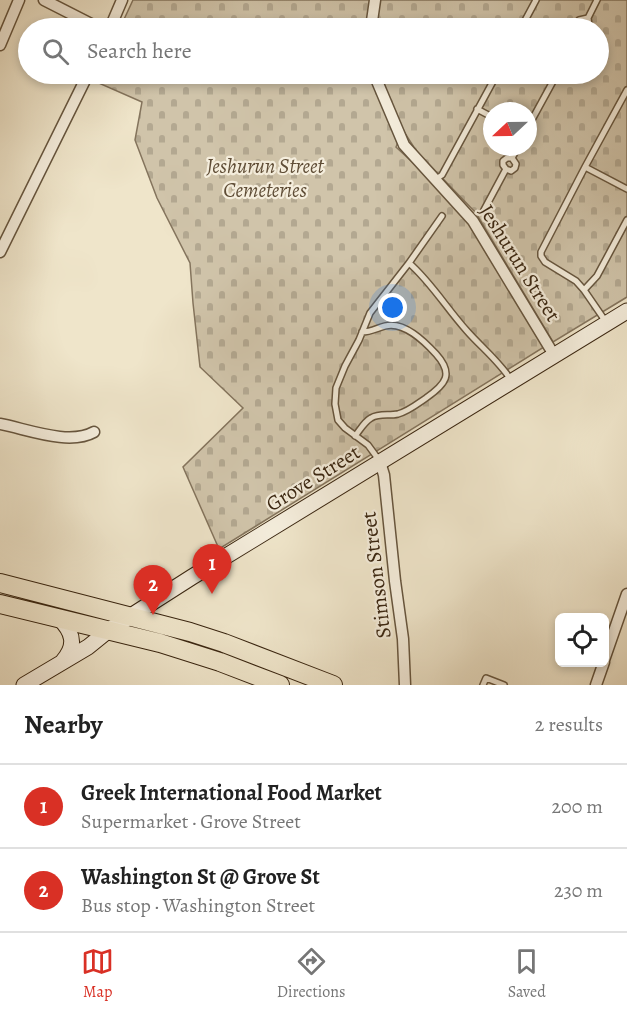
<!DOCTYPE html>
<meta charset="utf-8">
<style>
:root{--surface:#fff;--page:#f2f2f2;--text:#222;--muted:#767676;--line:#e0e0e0;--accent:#d93025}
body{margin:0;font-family:Alegreya,serif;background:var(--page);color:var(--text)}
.controls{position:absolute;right:18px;bottom:18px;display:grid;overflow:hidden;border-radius:9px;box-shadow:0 3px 9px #0003}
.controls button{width:54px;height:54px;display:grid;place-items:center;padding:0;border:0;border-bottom:2px solid var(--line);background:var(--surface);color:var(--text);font:30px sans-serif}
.compass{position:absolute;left:483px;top:102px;width:54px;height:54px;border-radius:50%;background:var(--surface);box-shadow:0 3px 9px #0003;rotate:248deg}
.you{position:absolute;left:393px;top:308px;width:21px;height:21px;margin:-15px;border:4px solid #fff;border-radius:50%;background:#1a73e8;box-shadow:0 0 0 9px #1a73e833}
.badge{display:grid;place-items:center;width:39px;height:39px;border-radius:50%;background:var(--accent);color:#fff;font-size:20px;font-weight:700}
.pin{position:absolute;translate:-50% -50px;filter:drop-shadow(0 2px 3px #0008)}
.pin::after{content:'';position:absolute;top:32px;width:21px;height:18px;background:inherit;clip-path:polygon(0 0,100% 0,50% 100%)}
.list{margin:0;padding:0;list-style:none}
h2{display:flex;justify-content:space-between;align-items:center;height:78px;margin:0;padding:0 24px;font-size:26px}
h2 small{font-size:20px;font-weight:400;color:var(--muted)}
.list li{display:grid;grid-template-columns:39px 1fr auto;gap:18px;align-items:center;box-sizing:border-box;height:84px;padding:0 24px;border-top:2px solid var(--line)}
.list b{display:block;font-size:22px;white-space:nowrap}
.list p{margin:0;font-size:20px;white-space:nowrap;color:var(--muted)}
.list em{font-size:20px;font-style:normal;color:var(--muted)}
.icon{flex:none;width:33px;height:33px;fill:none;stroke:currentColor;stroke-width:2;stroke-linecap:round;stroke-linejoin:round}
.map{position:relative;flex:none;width:627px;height:685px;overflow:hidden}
.search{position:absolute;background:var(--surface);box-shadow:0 3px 9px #0003;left:18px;right:18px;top:18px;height:66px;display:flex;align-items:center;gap:15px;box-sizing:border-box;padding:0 21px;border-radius:33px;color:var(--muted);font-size:22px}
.sheet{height:246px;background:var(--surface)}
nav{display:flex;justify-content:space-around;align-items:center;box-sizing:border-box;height:84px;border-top:2px solid var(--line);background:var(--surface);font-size:16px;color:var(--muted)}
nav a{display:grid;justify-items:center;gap:3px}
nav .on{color:var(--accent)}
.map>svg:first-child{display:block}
</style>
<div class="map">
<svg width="627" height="685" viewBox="0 0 627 685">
<defs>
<pattern id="cemetery-stones" width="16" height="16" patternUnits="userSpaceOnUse" patternTransform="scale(1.5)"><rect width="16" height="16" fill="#d0c4aa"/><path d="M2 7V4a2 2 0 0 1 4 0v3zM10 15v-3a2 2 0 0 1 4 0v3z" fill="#b3a891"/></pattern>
</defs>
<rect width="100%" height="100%" fill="#efe5ca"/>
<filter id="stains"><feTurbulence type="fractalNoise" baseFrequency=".00333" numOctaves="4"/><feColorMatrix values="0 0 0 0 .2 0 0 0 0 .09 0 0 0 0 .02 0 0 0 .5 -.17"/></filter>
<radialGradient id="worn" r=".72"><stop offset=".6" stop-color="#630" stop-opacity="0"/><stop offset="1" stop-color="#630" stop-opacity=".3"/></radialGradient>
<path fill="url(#cemetery-stones)" stroke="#84745d" stroke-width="1.5" fill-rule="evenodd" d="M 133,0 L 627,0 L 627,297 L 553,342 L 476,213 L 417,152 L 403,130 L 396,147 L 422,171 L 466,218 L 544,347 L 219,549 L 183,467 L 243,408 L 200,367 L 193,303 L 190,263 L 157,198 L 135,140 L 142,102 L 94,81 L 98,74 L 598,74 L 598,28 L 120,28 ZM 492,111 L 528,111 L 528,147 L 492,147 Z"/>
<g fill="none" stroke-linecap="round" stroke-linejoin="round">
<defs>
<path id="lane" d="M 521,28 L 536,0
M 580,28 L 578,26 L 579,20 L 588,18
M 587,28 L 589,25 L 588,18 L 597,0
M 477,109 L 492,117
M 528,127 L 557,74
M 512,158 L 518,147
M 585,167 L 627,189
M 506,169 L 511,171 L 515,168 L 516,164 L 512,158
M 506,169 L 503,165 L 503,161 L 507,158 L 512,158
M 436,179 L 442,175 L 497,74
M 484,210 L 506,169
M 409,263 C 431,282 447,309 467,331 C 481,347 499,361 511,380
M 584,290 L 576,281 L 545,262 L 541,256 L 541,252 L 585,167 L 627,90
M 606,322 L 584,290 L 597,276 L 627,220
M 355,436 C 360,430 364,422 371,418 C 379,413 389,416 398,414 C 409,411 417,404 426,398 C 446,384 454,374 436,354 C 424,341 404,321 385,326 C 377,328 371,332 362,332
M 379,460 L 368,445 L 345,428 L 338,420 L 335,404 L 336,388 L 345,366 L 359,340 L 370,313 L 409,263 L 442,216
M 483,685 L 486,678 L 504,685"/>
<path id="street" d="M 44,0 L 99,28
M 110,28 L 122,0
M 371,28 L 375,0
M 0,45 L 19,0
M 374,74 L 404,145 L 473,221 L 554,355
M 0,252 L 88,74
M 0,424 C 27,429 69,446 94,432
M 380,462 L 384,475 L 395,581 L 403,639 L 405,685
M 604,660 L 627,594
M 596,685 L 604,662"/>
<path id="secondary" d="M 59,618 C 73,632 77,645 63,661
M 24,685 L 88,647 L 109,630 L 192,577 L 627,311"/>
<path id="primary" d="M 0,583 L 190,632 L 224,643 L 333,685
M 0,604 L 160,643 L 220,662 L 280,685"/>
</defs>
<use href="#lane" stroke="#66553e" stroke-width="8"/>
<use href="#street" stroke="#66553e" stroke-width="13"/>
<use href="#secondary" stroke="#392510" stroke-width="17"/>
<use href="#primary" stroke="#392510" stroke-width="20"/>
<use href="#lane" stroke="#f5eedd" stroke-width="5"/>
<use href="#street" stroke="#f5eedd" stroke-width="10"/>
<use href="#secondary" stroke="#f5eedd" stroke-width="15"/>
<use href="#primary" stroke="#efe5ca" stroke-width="18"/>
</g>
<g text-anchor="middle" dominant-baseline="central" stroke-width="4.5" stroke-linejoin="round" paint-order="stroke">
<g font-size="21" font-style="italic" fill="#5f4d36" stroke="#f5eedd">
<text x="265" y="166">Jeshurun Street<tspan x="265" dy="24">Cemeteries</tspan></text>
</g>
<g font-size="21" fill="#392510" stroke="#f5eedd">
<text transform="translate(520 263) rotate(58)">Jeshurun Street</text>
<text transform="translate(313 478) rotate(-32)">Grove Street</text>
<text transform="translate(376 575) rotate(-97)">Stimson Street</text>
</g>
</g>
<rect width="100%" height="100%" filter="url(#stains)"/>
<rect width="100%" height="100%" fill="url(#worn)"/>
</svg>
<div class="controls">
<button><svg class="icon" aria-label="locate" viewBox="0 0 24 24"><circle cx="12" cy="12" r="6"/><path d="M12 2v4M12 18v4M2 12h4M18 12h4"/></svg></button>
</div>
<svg class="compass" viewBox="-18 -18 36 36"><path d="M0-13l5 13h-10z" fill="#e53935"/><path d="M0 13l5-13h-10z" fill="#767676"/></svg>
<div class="you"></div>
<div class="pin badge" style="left:212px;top:594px">1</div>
<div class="pin badge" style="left:153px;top:615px">2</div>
<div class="search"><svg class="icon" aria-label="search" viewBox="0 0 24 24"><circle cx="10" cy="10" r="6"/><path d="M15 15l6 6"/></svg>Search here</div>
</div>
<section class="sheet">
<h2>Nearby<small>2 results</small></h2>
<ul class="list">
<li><span class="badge">1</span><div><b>Greek International Food Market</b><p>Supermarket · Grove Street</p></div><em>200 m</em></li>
<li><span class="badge">2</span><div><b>Washington St @ Grove St</b><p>Bus stop · Washington Street</p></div><em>230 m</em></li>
</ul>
</section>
<nav>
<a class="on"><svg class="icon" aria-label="map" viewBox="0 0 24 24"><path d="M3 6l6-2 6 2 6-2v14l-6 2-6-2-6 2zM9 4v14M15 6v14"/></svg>Map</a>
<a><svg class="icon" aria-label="directions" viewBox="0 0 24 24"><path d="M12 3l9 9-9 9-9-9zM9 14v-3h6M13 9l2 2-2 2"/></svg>Directions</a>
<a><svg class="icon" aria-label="saved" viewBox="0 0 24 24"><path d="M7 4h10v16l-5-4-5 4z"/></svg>Saved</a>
</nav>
